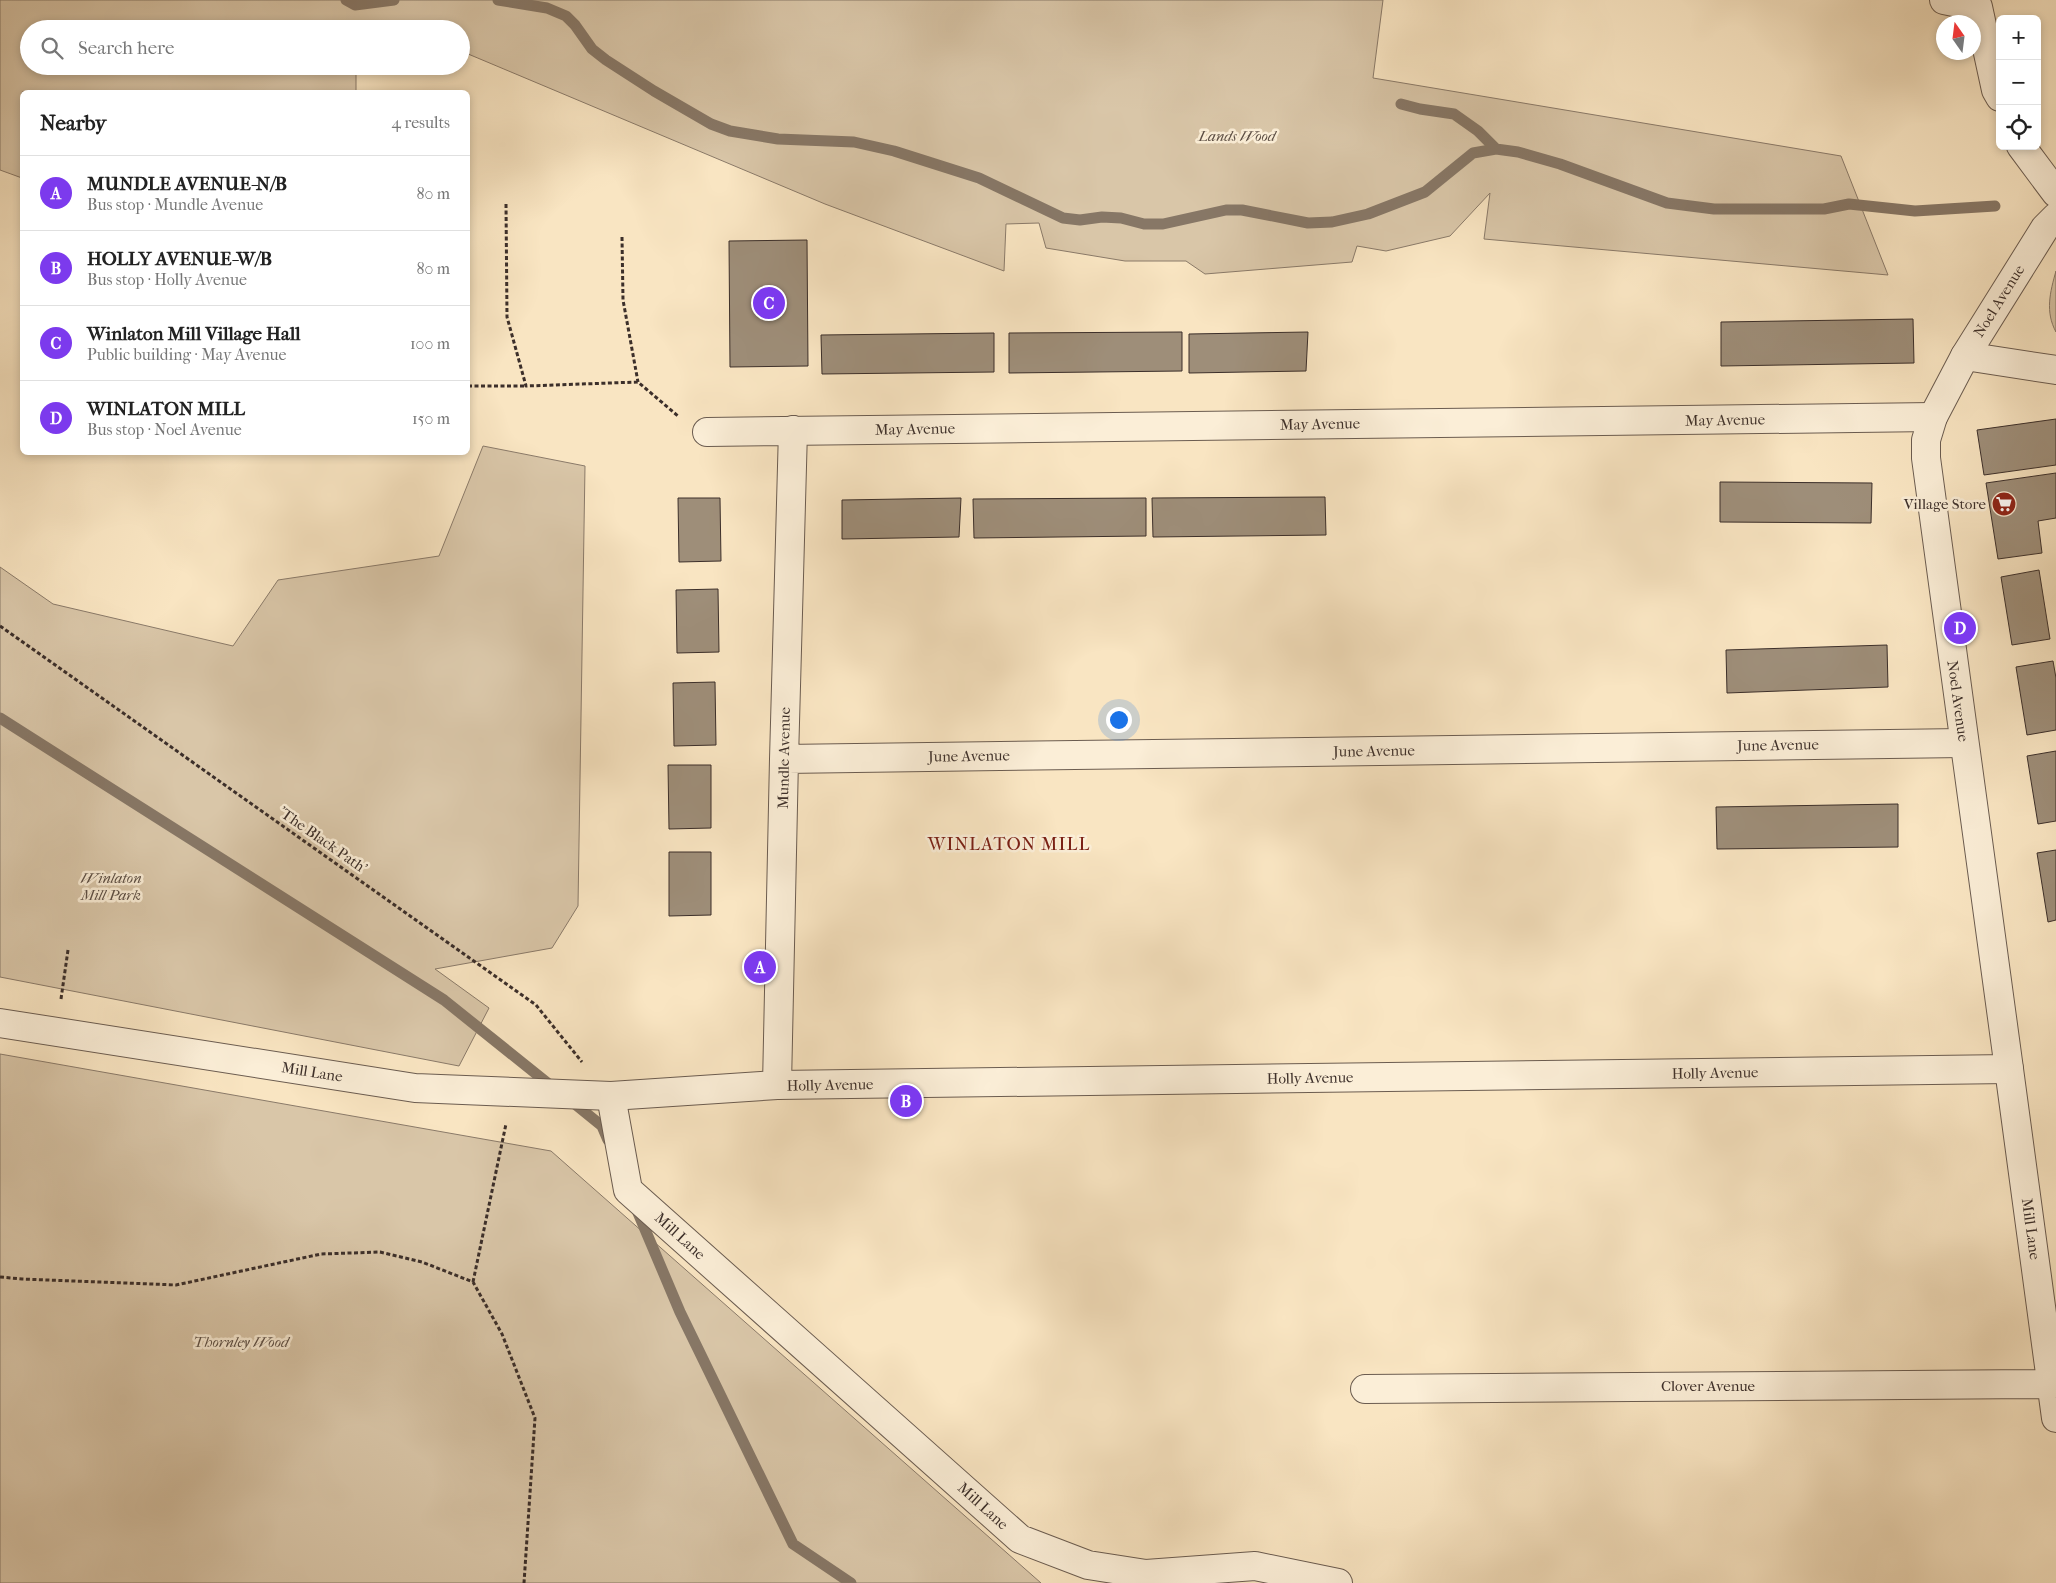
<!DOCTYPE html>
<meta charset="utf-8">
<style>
:root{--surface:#fff;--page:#f2f2f2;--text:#222;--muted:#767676;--line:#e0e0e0;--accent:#7c3aed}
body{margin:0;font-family:"IM FELL French Canon",serif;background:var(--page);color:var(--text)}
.controls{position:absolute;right:15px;top:15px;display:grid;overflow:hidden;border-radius:8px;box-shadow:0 2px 8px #0003}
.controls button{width:45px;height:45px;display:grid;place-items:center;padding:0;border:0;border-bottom:1px solid var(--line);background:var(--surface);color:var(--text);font:25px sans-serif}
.compass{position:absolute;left:1936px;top:15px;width:45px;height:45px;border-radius:50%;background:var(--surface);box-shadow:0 2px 8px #0003;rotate:346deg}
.you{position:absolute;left:1118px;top:719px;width:18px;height:18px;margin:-12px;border:4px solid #fff;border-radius:50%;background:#1a73e8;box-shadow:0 0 0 8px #1a73e833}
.badge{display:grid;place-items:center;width:32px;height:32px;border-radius:50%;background:var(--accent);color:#fff;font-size:16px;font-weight:700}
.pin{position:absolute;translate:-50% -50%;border:2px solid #fff;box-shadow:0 1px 5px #0006}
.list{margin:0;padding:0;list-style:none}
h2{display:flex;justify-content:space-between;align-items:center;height:65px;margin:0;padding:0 20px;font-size:21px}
h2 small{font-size:16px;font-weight:400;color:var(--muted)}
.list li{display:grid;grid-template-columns:32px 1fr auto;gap:15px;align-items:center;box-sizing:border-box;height:75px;padding:0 20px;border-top:1px solid var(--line)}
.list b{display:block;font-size:19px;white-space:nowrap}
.list p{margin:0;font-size:16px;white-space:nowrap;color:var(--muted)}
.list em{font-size:16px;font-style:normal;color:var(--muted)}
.icon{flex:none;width:28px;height:28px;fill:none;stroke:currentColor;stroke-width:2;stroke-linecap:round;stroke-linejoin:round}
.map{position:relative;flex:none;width:2056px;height:1583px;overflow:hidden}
.search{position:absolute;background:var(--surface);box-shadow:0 2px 8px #0003;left:20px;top:20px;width:450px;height:55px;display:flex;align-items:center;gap:12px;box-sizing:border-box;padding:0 18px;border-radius:28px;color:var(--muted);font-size:19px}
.panel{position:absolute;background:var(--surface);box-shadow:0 2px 8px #0003;left:20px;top:90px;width:450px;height:365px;border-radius:8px}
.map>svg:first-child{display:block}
</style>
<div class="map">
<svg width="2056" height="1583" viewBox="0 0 2056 1583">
<rect width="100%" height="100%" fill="#f9e5c2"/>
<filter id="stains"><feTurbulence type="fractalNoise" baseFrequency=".004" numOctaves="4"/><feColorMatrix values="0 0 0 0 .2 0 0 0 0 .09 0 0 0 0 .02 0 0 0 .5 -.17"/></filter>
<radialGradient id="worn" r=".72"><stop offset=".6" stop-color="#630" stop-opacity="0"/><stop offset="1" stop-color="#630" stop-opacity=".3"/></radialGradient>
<path fill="#d9c6a8" stroke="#8a7a69" d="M 0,0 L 1383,0 L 1373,78 L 1841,156 L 1888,275 L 1484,239 L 1490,193 L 1450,236 L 1386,251 L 1357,246 L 1352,262 L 1205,274 L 1186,261 L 1125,261 L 1046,248 L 1039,223 L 1006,224 L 1004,271 L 825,204 L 461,51 L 461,29 L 29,29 L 29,66 L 356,66 L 356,92 L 22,92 L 22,178 L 0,170 Z
M 2056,271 L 2056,332 C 2045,312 2050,292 2056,271 Z
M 483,446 L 585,466 L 578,906 L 552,948 L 435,969 L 489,1008 L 459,1066 L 0,977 L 0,567 L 53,604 L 233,646 L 278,580 L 439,556 Z
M 0,1054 L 551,1151 L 1041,1583 L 0,1583 Z"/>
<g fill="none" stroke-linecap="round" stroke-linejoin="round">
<path stroke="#877766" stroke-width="11" d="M 346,0 L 355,5 L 394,0
M 498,0 L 547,8 L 566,16 L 575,25 L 592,49 L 606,60 L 654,91 L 711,124 L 730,131 L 778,139 L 854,142 L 894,151 L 979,178 L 1063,218 L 1080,220 L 1102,217 L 1121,218 L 1144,224 L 1163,224 L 1226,210 L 1242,210 L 1308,223 L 1332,222 L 1368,214 L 1425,192 L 1473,153 L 1496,149 L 1518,152 L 1560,164 L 1667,203 L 1714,209 L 1824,209 L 1849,204 L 1915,211 L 1995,206
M 1401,104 L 1420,109 L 1454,114 L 1478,131 L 1496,149
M 0,718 L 444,1000 L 555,1089
M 570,1100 L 602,1126 L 608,1140
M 636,1208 L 680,1312 L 793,1544 L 851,1583"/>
</g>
<path fill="#9e8e79" stroke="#3c2f2a" d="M 807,240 L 808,366 L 730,367 L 729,241 Z
M 1913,319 L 1914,363 L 1721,366 L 1721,322 Z
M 1182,332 L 1182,371 L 1009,373 L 1009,333 Z
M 1308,332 L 1306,371 L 1189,373 L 1189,334 Z
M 994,333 L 994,372 L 822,374 L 821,335 Z
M 2056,419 L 2056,465 L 1984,475 L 1977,430 Z
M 2056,473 L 2056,518 L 2038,521 L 2042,553 L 1998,559 L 1986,483 Z
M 1720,482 L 1872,483 L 1871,523 L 1720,522 Z
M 1325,497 L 1326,535 L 1153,537 L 1152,498 Z
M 678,498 L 720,498 L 721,561 L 679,562 Z
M 961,498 L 959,537 L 842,539 L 842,500 Z
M 1146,498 L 1146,536 L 974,538 L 973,499 Z
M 2039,570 L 2050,639 L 2012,645 L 2001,577 Z
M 718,589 L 719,652 L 677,653 L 676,590 Z
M 1887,645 L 1888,687 L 1727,693 L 1726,650 Z
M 2053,661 L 2056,678 L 2056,730 L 2027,735 L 2016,667 Z
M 715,682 L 716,745 L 674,746 L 673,683 Z
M 2056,751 L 2056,821 L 2038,824 L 2027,756 Z
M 668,765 L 711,765 L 711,828 L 669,829 Z
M 1898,804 L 1898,847 L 1717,849 L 1716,807 Z
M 2056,850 L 2056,920 L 2048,922 L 2037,853 Z
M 669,852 L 711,852 L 711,915 L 669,916 Z"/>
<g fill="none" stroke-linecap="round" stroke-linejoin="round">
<defs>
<path id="minor" d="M 1944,0 L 1978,7 L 1996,90 L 2000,97
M 2021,146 L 2056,193
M 1965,356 L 2056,370
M 707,432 L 1933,417
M 784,759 L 1963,743
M 2009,1069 L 2056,1418
M 777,1085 L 784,759 L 793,430
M 611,1096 L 628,1190 L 1020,1539 L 1088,1565 L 1146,1574 L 1255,1566 L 1338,1583
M 1365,1389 L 2051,1384"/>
<path id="tertiary" d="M 0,1023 L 415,1088 L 611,1096 L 777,1085 L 2009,1069 L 1926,458 L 1926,440 L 1933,417 L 1965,356 L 2045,228 L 2056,217"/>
</defs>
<use href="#minor" stroke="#6b5c50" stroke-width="30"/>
<use href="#tertiary" stroke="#6b5c50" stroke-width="30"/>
<path stroke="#3c2f2a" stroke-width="3" stroke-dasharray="4 2.5" stroke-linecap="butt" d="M 506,204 L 507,317 L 526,386 L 638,382 L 678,416
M 622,237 L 623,300 L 638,382
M 468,386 L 526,386
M 0,626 L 536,1005 L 582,1062
M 61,999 L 68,950
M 0,1277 L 22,1279 L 176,1285 L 321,1254 L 380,1252 L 422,1262 L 473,1282 L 502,1334 L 535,1418 L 524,1583
M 473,1282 L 506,1124"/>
<use href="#minor" stroke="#fbeed7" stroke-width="28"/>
<use href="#tertiary" stroke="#fbeed7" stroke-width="28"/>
</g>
<defs>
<symbol id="supermarket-disc" viewBox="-11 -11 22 22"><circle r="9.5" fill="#8f2418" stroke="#fbeed7"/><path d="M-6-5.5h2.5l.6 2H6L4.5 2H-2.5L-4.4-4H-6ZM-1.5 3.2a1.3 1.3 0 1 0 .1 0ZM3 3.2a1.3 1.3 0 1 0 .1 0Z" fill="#fff"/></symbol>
</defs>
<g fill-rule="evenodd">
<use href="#supermarket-disc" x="1990" y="490" width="28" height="28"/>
</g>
<g text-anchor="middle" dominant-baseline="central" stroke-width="5" stroke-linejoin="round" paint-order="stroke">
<g font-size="15" font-style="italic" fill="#5b4d43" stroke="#fbeed7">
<text x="1237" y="136">Lands Wood</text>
<text x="111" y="878">Winlaton<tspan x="111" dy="17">Mill Park</tspan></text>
<text x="241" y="1342">Thornley Wood</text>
</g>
<g font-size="15" fill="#3c2f2a" stroke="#fbeed7">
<text transform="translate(1999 301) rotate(-58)">Noel Avenue</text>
<text transform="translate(1725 420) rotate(-1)">May Avenue</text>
<text transform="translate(1320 424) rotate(-1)">May Avenue</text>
<text transform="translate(915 429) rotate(-1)">May Avenue</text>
<text transform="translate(1958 701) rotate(82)">Noel Avenue</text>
<text transform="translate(1778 745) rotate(-1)">June Avenue</text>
<text transform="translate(1374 751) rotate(-1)">June Avenue</text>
<text transform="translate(969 756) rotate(-1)">June Avenue</text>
<text transform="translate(784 758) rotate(-89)">Mundle Avenue</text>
<text transform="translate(323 840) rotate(35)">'The Black Path'</text>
<text transform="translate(312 1072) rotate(9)">Mill Lane</text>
<text transform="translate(1715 1073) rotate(-1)">Holly Avenue</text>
<text transform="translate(1310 1078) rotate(-1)">Holly Avenue</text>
<text transform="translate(830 1085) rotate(-1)">Holly Avenue</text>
<text transform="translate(2031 1229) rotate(82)">Mill Lane</text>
<text transform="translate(680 1236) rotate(42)">Mill Lane</text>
<text x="1708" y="1386">Clover Avenue</text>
<text transform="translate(983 1506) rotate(42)">Mill Lane</text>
</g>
<g font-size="15" fill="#3c2f2a" stroke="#fbeed7" text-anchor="end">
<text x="1986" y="504">Village Store</text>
</g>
<g font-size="18" letter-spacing="1" fill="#7a1f14" stroke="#fbeed7">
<text x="1009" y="844">WINLATON MILL</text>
</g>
</g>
<rect width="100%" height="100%" filter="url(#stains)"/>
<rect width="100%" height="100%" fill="url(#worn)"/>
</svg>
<div class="controls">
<button>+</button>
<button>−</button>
<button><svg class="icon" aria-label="locate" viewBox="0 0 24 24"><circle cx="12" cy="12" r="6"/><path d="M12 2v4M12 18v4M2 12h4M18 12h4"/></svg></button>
</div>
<svg class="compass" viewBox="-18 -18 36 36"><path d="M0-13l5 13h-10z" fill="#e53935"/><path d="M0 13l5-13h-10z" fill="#767676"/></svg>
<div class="you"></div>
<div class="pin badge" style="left:760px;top:967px">A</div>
<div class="pin badge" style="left:906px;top:1101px">B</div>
<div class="pin badge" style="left:769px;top:303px">C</div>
<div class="pin badge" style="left:1960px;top:628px">D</div>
<div class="search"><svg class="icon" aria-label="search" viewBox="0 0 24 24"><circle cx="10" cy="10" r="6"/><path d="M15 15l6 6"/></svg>Search here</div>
<section class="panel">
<h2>Nearby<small>4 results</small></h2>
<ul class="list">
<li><span class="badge">A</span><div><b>MUNDLE AVENUE-N/B</b><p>Bus stop · Mundle Avenue</p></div><em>80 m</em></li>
<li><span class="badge">B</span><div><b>HOLLY AVENUE-W/B</b><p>Bus stop · Holly Avenue</p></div><em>80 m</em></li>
<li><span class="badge">C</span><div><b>Winlaton Mill Village Hall</b><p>Public building · May Avenue</p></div><em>100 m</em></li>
<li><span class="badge">D</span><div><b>WINLATON MILL</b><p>Bus stop · Noel Avenue</p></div><em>150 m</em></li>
</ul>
</section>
</div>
